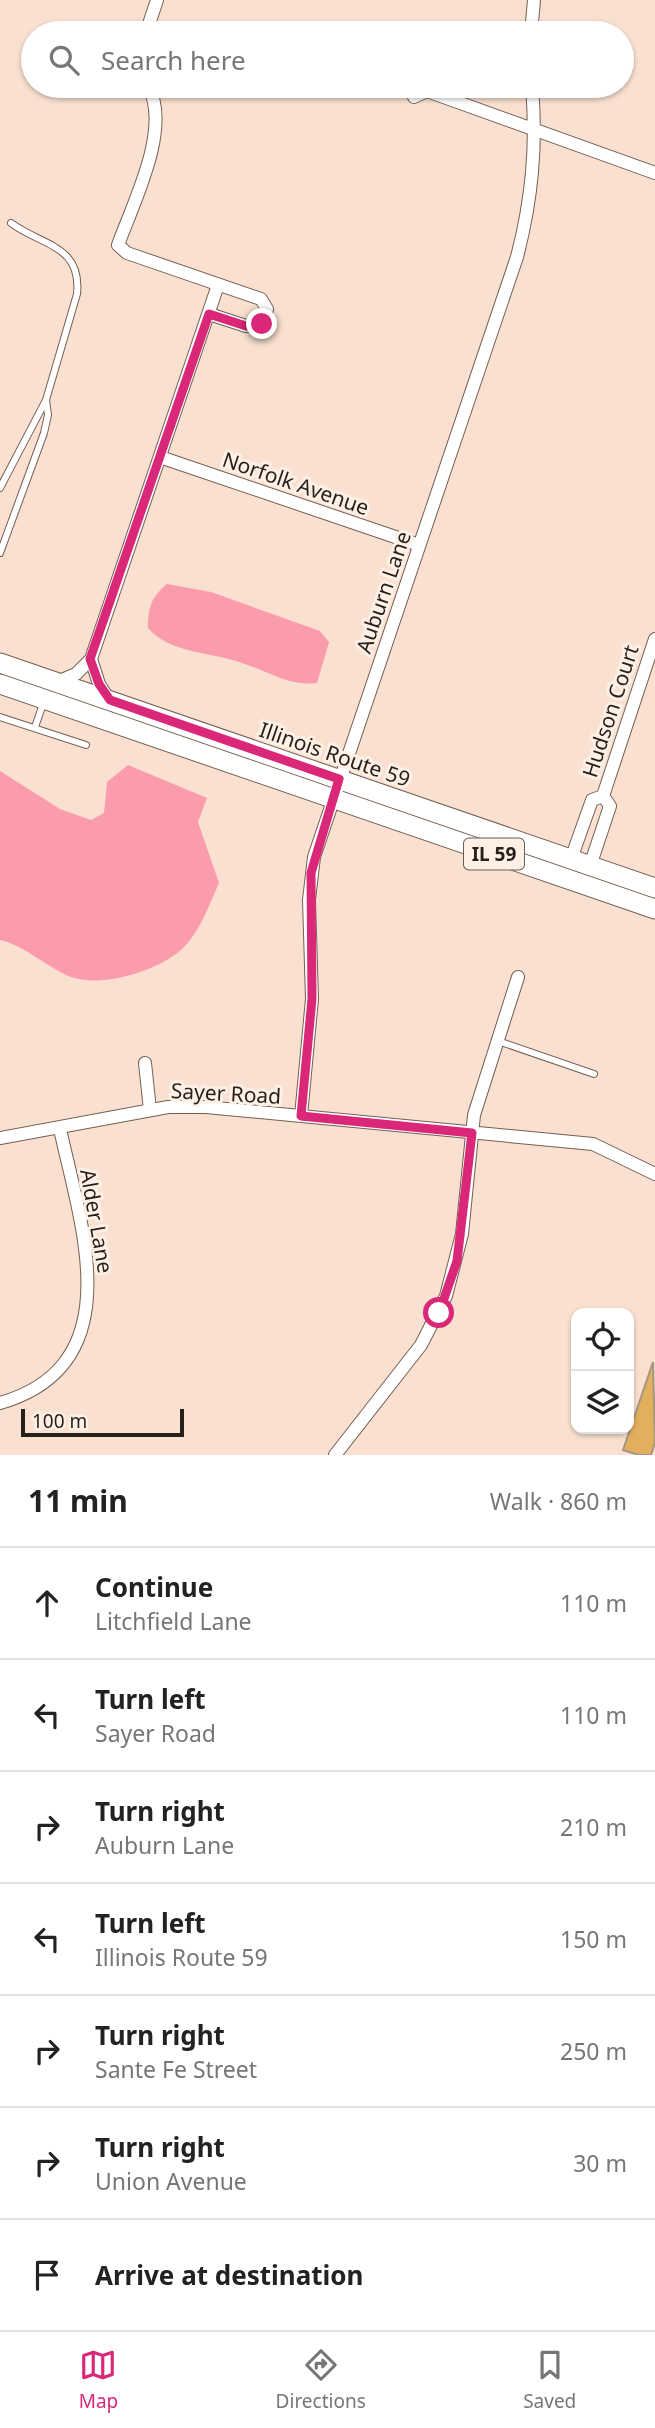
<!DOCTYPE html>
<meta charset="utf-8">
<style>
:root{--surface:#fff;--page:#f2f2f2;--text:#222;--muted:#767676;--line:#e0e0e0;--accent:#db2777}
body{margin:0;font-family:"Noto Sans",sans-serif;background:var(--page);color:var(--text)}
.controls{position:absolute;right:21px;bottom:21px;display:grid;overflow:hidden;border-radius:14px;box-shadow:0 2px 5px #0004}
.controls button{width:63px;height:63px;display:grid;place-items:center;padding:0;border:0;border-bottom:2px solid var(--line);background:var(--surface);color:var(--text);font:35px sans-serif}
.scale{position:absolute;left:21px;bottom:18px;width:163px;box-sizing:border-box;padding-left:7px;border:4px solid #271f19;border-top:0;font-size:19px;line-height:24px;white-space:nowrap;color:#271f19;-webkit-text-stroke:5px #fff0e6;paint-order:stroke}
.stop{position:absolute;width:21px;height:21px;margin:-16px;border:5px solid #db2777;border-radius:50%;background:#fff}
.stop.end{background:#db2777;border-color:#fff;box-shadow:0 2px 7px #0008}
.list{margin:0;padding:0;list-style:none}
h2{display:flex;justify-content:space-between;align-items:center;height:91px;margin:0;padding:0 28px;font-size:30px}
h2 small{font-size:23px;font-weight:400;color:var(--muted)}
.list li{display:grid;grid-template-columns:46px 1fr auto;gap:21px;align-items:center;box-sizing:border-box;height:112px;padding:0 28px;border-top:2px solid var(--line)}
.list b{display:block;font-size:26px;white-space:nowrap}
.list p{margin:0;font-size:23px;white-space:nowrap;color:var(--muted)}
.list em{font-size:23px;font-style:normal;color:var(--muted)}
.icon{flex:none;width:38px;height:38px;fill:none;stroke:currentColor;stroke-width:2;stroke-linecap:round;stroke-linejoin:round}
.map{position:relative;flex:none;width:655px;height:1455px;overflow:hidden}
.search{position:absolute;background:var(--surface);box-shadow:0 2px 5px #0004;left:21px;right:21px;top:21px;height:77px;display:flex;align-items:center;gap:18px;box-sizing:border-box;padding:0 24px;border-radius:38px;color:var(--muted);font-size:26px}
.sheet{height:875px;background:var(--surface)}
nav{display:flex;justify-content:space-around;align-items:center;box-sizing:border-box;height:98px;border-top:2px solid var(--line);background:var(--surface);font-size:19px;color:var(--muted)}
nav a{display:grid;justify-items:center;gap:4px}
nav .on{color:var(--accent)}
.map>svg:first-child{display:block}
</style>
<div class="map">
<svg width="655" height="1455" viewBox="0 0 655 1455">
<rect width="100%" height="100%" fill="#f9e0d1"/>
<path fill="#fb9cad" d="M 167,584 L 211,592 L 320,631 L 329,642 L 317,683 C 288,687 266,670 239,662 C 210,652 169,653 148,628 C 148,608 151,597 167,584 Z
M 128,765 L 207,798 L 198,822 L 219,883 C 209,905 200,932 182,949 C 158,971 103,988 71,977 C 48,968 22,944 0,940 L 0,771 L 60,809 L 91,820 L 104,813 L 107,782 Z"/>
<path fill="#e2af5e" stroke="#a59681" stroke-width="2" d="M 653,1362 L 655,1443 L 651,1455 L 639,1455 L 623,1450 Z"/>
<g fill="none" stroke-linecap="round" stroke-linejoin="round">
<defs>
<path id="lane" d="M 0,488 L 46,400 L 77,294 C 82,245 42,246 11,223
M 0,553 L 44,433 L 48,415 L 46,400
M 0,717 L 86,745
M 35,727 L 44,701
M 498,1041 L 594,1074"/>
<path id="street" d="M 146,33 L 157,0
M 531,33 L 534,0
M 148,86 C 172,128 133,203 118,245 L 127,253 L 261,299 L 267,309 L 262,324 L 246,326 L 209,314
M 414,97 L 427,91 L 655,173
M 160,457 L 419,545
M 91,659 L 99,684 L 109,700
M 57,682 L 76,674 L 91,659 L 218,285
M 603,796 L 655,639
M 571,859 L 592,800 L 603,796
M 590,866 L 610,806 L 603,796
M 145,1063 L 150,1110
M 301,1116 L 312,999 L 309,900 L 314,857 L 517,257 C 532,199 537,146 532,86
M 0,1138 L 168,1107 L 206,1107 L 593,1144 L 655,1174
M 0,1403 C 132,1365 81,1226 60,1129
M 335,1455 L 421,1345 L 446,1296 L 462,1234 L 474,1115 L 518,977"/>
<path id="primary" d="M 0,663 L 655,888
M 0,684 L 655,909"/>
</defs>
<use href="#lane" stroke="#745f52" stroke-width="8"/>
<use href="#street" stroke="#745f52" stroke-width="14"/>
<use href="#primary" stroke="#745f52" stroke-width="21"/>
<use href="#lane" stroke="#fff" stroke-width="6"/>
<use href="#street" stroke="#fff" stroke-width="12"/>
<use href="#primary" stroke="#fff" stroke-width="19"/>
</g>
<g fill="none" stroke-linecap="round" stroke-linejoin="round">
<path stroke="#db2777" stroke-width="9" d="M 262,324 L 246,326 L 209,314 L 90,659 L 99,684 L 110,700 L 339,779 L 311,873 L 312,999 L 301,1116 L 472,1133 L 457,1261 L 439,1313"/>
</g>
<g text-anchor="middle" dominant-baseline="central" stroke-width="6" stroke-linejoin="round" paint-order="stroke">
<rect fill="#fff0e6" stroke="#685e56" stroke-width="2" x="464" y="838.5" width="60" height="31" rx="5"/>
<g font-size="19" font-weight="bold" fill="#271f19">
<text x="494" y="854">IL 59</text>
</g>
<g font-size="21" fill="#271f19" stroke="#fff0e6">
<text transform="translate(296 483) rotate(19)">Norfolk Avenue</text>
<text transform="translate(383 592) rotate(-71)">Auburn Lane</text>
<text transform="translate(610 711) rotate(-72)">Hudson Court</text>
<text transform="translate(335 754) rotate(19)">Illinois Route 59</text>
<text transform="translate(226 1093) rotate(3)">Sayer Road</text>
<text transform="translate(97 1221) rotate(80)">Alder Lane</text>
</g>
</g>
</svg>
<div class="controls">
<button><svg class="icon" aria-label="locate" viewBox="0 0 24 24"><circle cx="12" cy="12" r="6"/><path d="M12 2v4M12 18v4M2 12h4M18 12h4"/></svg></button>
<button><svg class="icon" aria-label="layers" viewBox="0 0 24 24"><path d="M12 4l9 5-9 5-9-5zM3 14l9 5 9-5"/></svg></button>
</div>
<div class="scale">100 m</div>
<div class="stop" style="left:439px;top:1313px"></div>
<div class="stop end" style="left:262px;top:324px"></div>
<div class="search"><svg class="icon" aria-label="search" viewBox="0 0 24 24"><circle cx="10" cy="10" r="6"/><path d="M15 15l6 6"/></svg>Search here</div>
</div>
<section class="sheet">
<h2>11 min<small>Walk · 860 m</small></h2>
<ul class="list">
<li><svg class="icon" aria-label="ahead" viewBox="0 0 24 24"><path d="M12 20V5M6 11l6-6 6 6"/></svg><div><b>Continue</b><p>Litchfield Lane</p></div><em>110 m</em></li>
<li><svg class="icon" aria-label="left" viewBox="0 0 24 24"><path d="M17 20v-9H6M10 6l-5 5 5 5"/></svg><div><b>Turn left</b><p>Sayer Road</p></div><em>110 m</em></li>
<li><svg class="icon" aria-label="right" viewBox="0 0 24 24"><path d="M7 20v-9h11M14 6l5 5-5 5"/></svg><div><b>Turn right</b><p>Auburn Lane</p></div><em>210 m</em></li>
<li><svg class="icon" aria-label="left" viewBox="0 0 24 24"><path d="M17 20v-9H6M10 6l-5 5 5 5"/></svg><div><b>Turn left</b><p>Illinois Route 59</p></div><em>150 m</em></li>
<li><svg class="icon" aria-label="right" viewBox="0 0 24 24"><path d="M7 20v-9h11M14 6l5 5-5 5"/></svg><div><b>Turn right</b><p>Sante Fe Street</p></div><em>250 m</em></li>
<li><svg class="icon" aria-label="right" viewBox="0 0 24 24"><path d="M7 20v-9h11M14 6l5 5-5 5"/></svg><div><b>Turn right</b><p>Union Avenue</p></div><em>30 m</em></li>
<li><svg class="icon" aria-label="arrive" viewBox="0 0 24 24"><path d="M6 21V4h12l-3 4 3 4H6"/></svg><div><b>Arrive at destination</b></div></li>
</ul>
</section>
<nav>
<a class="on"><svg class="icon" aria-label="map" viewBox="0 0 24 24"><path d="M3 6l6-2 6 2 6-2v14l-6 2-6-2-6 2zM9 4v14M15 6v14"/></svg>Map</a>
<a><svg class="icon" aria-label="directions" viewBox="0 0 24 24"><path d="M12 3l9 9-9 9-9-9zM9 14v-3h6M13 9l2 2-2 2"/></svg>Directions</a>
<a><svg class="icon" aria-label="saved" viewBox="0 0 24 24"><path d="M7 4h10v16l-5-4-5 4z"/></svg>Saved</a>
</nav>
